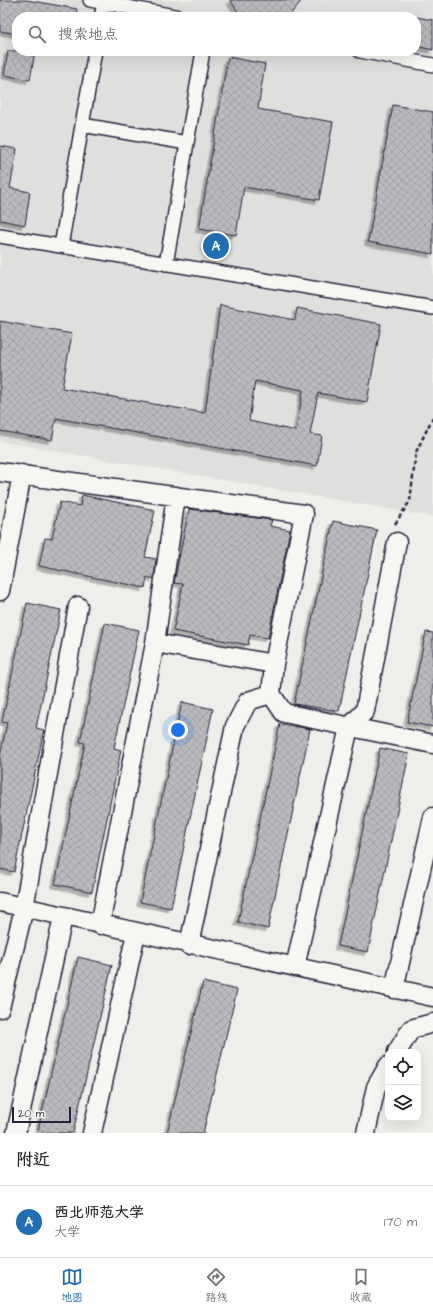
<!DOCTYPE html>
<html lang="zh">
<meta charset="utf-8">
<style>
:root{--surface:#fff;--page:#f2f2f2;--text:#222;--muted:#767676;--line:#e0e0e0;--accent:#1f6fb2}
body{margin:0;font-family:"Architects Daughter","LXGW WenKai TC",sans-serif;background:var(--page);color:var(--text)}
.controls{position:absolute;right:12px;bottom:12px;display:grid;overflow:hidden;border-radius:8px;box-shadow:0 4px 16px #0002}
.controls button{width:36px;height:36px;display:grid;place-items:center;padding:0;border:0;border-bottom:1px solid var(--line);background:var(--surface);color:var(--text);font:20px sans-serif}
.scale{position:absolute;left:12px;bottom:10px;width:59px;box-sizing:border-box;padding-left:4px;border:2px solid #22223b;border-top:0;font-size:11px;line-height:14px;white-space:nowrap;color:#22223b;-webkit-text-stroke:3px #f6f6f2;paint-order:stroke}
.you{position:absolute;left:178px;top:730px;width:14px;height:14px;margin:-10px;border:3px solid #fff;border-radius:50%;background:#1a73e8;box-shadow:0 0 0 6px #1a73e833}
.badge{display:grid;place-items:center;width:26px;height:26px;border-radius:50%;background:var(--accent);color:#fff;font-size:13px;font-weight:700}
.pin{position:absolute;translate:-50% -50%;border:2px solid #fff;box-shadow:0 1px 4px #0006}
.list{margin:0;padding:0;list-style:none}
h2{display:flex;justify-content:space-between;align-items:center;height:52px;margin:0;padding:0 16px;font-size:17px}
h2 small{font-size:13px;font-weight:400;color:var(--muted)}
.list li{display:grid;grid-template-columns:26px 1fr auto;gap:12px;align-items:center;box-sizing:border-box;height:72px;padding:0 16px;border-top:1px solid var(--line)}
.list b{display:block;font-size:15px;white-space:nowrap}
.list p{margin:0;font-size:13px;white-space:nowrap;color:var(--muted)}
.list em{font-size:13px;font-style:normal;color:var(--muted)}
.icon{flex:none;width:22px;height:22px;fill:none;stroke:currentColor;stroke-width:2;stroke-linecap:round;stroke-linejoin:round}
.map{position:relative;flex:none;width:433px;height:1133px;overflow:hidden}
.search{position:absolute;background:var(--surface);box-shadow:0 4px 16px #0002;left:12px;right:12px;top:12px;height:44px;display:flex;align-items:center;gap:10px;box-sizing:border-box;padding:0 14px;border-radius:16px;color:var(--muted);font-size:15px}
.sheet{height:124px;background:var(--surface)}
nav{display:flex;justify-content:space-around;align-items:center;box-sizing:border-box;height:56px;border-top:1px solid var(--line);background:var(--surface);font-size:11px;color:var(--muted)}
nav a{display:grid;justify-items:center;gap:2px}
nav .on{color:var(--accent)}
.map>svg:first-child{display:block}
</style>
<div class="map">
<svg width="433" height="1133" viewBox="0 0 433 1133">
<defs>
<pattern id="building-cross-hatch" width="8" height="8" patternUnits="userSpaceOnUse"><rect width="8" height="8" fill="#bbbbbf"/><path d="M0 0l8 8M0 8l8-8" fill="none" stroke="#a0a0a5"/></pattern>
<filter id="shadow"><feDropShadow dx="-3.5" dy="3.5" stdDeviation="0" flood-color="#0004"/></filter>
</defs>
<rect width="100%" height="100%" fill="#eeeeeb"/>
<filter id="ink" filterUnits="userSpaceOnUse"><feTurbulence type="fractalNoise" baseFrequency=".025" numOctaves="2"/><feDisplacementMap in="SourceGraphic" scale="8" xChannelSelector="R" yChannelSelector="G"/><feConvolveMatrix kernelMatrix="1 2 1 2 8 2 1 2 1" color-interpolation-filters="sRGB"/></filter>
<g filter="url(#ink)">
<path fill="#dfdfde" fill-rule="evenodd" d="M 0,0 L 433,0 L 433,517 L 0,441 ZM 17,17 L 416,17 L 416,51 L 17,51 Z"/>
<path fill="url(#building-cross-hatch)" stroke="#22223b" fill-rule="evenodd" filter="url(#shadow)" d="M 0,0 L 27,0 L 77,9 L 76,17 L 17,17 L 17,34 L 0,31 Z
M 230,0 L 302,0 L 288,17 L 242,17 Z
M 416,17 L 433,20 L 433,50 L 416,46 Z
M 8,51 L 35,51 L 30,80 L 4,75 Z
M 228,57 L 265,64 L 258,109 L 333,122 L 319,200 L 244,187 L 236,235 L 199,229 Z
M 393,105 L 433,112 L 433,254 L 368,242 Z
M 0,146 L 17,149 L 10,188 L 30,192 L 25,225 L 0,220 Z
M 220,305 L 295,320 L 297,308 L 381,324 L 367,402 L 318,393 L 310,434 L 322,436 L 317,466 L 56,418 L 52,440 L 0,431 L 0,321 L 72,334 L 62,388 L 205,413 ZM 255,381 L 303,390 L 296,431 L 249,421 Z
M 82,495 L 155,510 L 145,557 L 156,559 L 154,579 L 147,577 L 145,588 L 39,566 L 45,538 L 52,539 L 60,502 L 80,506 Z
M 189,509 L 272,520 L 270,526 L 290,530 L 268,638 L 250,635 L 248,645 L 173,631 L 183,584 L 174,583 Z
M 333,521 L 377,530 L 339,711 L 294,704 Z
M 27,603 L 61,610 L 36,728 L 44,730 L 14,872 L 0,869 L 0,756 L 7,723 L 2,722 Z
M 105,623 L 139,630 L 114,748 L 121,750 L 92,892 L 55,884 L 85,743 L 80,742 Z
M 426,632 L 433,633 L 433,727 L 407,722 Z
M 182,702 L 213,709 L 171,908 L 140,902 Z
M 280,724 L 310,729 L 268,929 L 238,922 Z
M 380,748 L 409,754 L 368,952 L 338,946 Z
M 78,957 L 112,965 L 73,1133 L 53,1133 L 38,1130 Z
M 203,982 L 237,990 L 203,1133 L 167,1133 Z"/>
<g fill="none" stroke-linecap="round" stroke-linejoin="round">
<defs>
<path id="pedestrian" d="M 90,0 L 180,17
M 101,17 L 104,3
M 360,51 L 433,65
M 82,125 L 187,143
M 0,236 L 433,308
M 61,246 L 95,51
M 166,264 L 203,51"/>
<path id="minor" d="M 0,472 L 304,514 L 274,664 L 271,694 L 284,713 L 433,744
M 0,591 L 22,474
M 155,643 L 176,496
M 0,902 L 433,997
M 100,925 L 155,643 L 274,664
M 189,945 L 235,726 L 248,701 L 271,694
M 295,967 L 349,727 L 365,711 L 397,542
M 394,989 L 433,817
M 0,1008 L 24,908 L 78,606
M 397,1052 L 411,1029 L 433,1023
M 16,1133 L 63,917
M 92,1133 L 136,933
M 366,1133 L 376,1087 L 388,1066"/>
</defs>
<use href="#pedestrian" stroke="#22223b" stroke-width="16"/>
<use href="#minor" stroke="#22223b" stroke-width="21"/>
<path stroke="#22223b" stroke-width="2.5" stroke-dasharray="4 3" stroke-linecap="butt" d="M 395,524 L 410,501 L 416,452 L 433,417"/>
<use href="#pedestrian" stroke="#f6f6f2" stroke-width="13"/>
<use href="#minor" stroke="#f6f6f2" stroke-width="18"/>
</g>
</g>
</svg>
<div class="controls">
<button><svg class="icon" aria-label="locate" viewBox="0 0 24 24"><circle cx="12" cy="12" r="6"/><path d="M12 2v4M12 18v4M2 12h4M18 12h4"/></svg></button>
<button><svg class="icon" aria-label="layers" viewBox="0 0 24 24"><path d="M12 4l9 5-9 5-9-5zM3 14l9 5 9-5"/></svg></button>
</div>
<div class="scale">20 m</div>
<div class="you"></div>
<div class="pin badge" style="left:216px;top:246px">A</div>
<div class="search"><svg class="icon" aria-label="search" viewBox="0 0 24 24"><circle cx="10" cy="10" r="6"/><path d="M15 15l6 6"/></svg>搜索地点</div>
</div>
<section class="sheet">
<h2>附近<small></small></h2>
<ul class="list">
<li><span class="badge">A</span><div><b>西北师范大学</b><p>大学</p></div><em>170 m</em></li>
</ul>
</section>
<nav>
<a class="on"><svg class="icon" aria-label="map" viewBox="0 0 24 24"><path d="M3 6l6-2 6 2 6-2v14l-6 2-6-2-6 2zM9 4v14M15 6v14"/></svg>地图</a>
<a><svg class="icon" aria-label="directions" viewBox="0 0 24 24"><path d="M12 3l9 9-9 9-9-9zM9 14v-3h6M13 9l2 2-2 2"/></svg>路线</a>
<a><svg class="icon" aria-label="saved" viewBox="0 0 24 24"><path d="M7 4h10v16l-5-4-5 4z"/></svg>收藏</a>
</nav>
